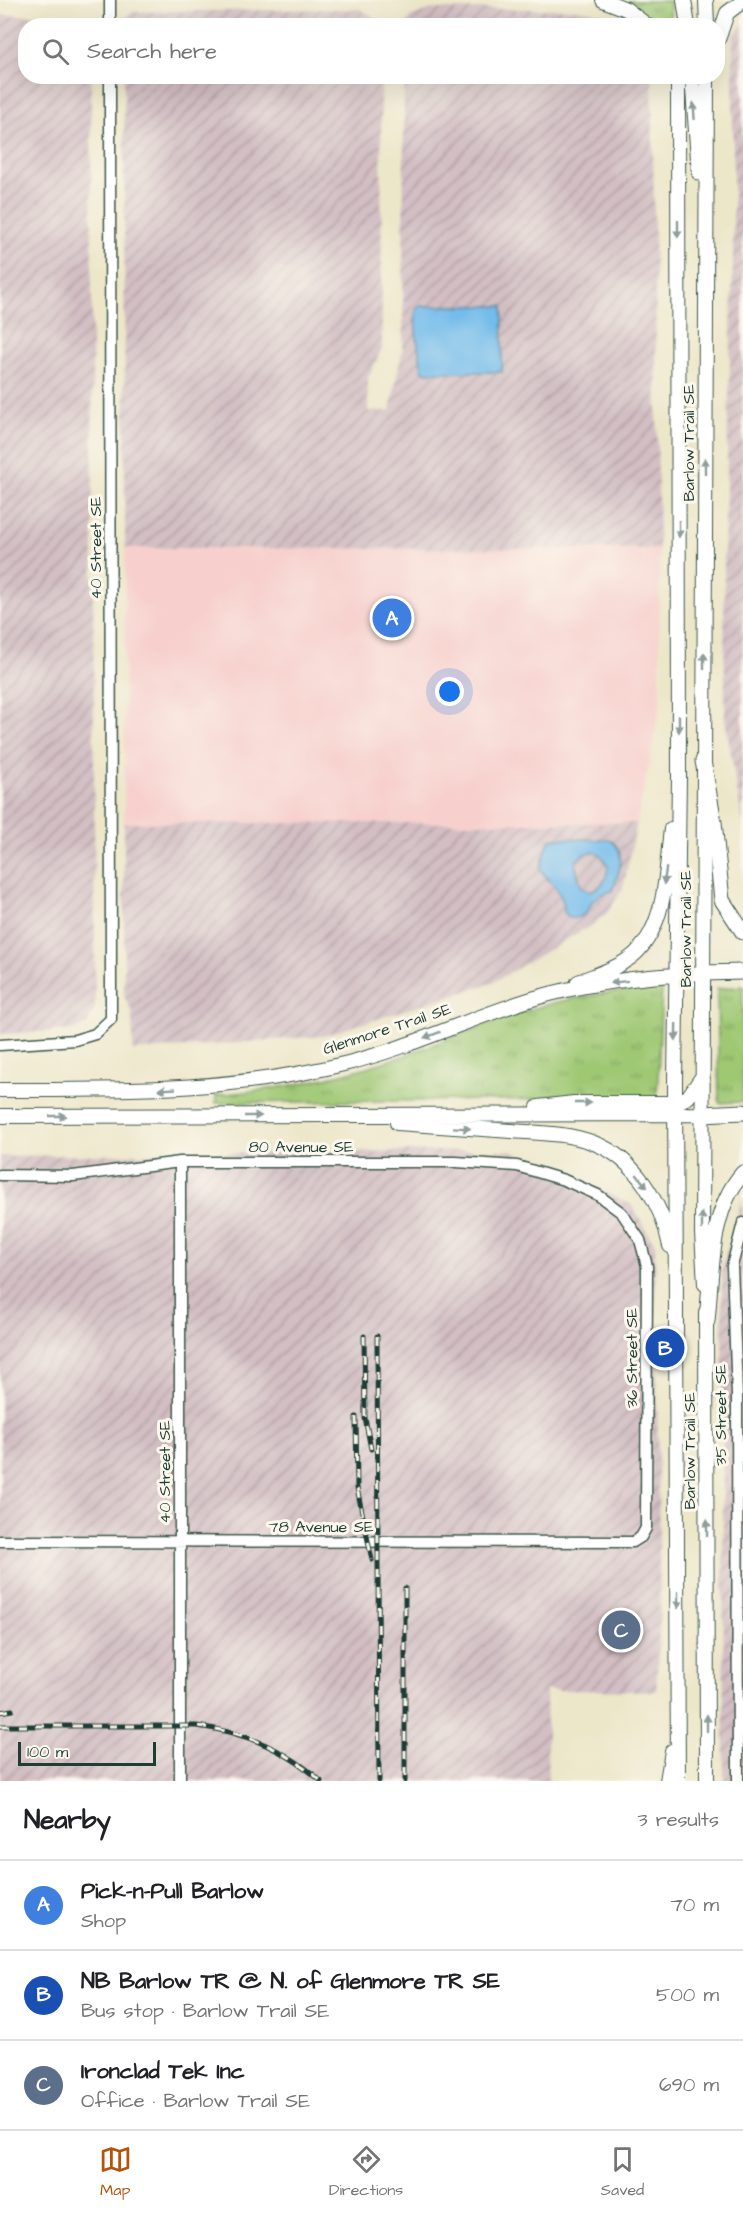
<!DOCTYPE html>
<meta charset="utf-8">
<style>
:root{--surface:#fff;--page:#f2f2f2;--text:#202124;--muted:#757577;--line:#e0e0e0;--accent:#b45309}
body{margin:0;font-family:"Architects Daughter",sans-serif;background:var(--page);color:var(--text)}
.scale{position:absolute;left:18px;bottom:15px;width:138px;box-sizing:border-box;padding-left:6px;border:3px solid #1f3d34;border-top:0;font-size:16px;line-height:21px;white-space:nowrap;color:#1f3d34;-webkit-text-stroke:4px #fbf7ec;paint-order:stroke}
.you{position:absolute;left:450px;top:692px;width:21px;height:21px;margin:-15px;border:4px solid #fff;border-radius:50%;background:#1a73e8;box-shadow:0 0 0 9px #1a73e833}
.badge{display:grid;place-items:center;width:39px;height:39px;border-radius:50%;background:var(--accent);color:#fff;font-size:20px;font-weight:700}
.pin{position:absolute;translate:-50% -50%;border:3px solid #fff;box-shadow:0 2px 6px #0006}
.list{margin:0;padding:0;list-style:none}
h2{display:flex;justify-content:space-between;align-items:center;height:78px;margin:0;padding:0 24px;font-size:26px}
h2 small{font-size:20px;font-weight:400;color:var(--muted)}
.list li{display:grid;grid-template-columns:39px 1fr auto;gap:18px;align-items:center;box-sizing:border-box;height:90px;padding:0 24px;border-top:2px solid var(--line)}
.list b{display:block;font-size:22px;white-space:nowrap}
.list p{margin:0;font-size:20px;white-space:nowrap;color:var(--muted)}
.list em{font-size:20px;font-style:normal;color:var(--muted)}
.icon{flex:none;width:33px;height:33px;fill:none;stroke:currentColor;stroke-width:2;stroke-linecap:round;stroke-linejoin:round}
.map{position:relative;flex:none;width:743px;height:1781px;overflow:hidden}
.search{position:absolute;background:var(--surface);box-shadow:0 6px 24px #0002;left:18px;right:18px;top:18px;height:66px;display:flex;align-items:center;gap:15px;box-sizing:border-box;padding:0 21px;border-radius:24px;color:var(--muted);font-size:22px}
.sheet{height:348px;background:var(--surface)}
nav{display:flex;justify-content:space-around;align-items:center;box-sizing:border-box;height:84px;border-top:2px solid var(--line);background:var(--surface);font-size:16px;color:var(--muted)}
nav a{display:grid;justify-items:center;gap:3px}
nav .on{color:var(--accent)}
.map>svg:first-child{display:block}
</style>
<div class="map">
<svg width="743" height="1781" viewBox="0 0 743 1781">
<defs>
<pattern id="industrial-furrows" width="10" height="10" patternUnits="userSpaceOnUse" patternTransform="scale(1.5)"><rect width="10" height="10" fill="#d2bec3"/><path d="M-1 1l2-2M0 10L10 0M9 11l2-2" fill="none" stroke="#aa9c9f"/></pattern>
<pattern id="grass-tufts" width="24" height="20" patternUnits="userSpaceOnUse" patternTransform="scale(1.5)"><rect width="24" height="20" fill="#9fc873"/><path d="M3 7l-1-3M5 7V3M7 7l1-3M15 17l-1-3M17 17v-4M19 17l1-3" fill="none" stroke="#81a45f"/></pattern>
</defs>
<rect width="100%" height="100%" fill="#fbf7ec"/>
<filter id="ink" filterUnits="userSpaceOnUse"><feTurbulence type="fractalNoise" baseFrequency=".0167" numOctaves="2"/><feDisplacementMap in="SourceGraphic" scale="12" xChannelSelector="R" yChannelSelector="G"/><feConvolveMatrix kernelMatrix="1 2 1 2 8 2 1 2 1" color-interpolation-filters="sRGB"/></filter>
<filter id="wash" filterUnits="userSpaceOnUse"><feTurbulence type="fractalNoise" baseFrequency=".008" numOctaves="4" result="noise"/><feDisplacementMap in="SourceGraphic" scale="24" xChannelSelector="R" yChannelSelector="G"/><feGaussianBlur stdDeviation="1.35" result="paint"/><feColorMatrix in="noise" values="0 0 0 0 0 0 0 0 0 0 0 0 0 0 0 0 0 1.4 0 .05"/><feComposite in="paint" operator="in"/></filter>
<g filter="url(#wash)">
<rect width="100%" height="100%" fill="#ede7ca"/>
<path fill="#f7d0cd" d="M 125,548 L 659,549 L 660,707 L 637,823 L 124,823 Z"/>
<path fill="url(#industrial-furrows)" d="M 359,9 L 371,15 L 378,25 L 124,25 L 124,19 L 132,12 Z
M 431,9 L 578,9 L 602,14 L 622,25 L 405,25 L 412,16 Z
M 0,15 L 90,16 L 90,25 L 26,26 L 26,76 L 91,77 L 95,1007 L 87,1024 L 75,1030 L 0,1034 Z
M 743,24 L 743,824 L 725,719 L 724,555 L 733,265 L 733,36 Z
M 124,77 L 381,77 L 382,348 L 368,378 L 368,411 L 390,411 L 403,346 L 404,77 L 652,77 L 659,549 L 125,548 Z
M 124,823 L 637,823 L 623,888 L 608,912 L 593,924 L 492,983 L 323,1036 L 133,1051 L 132,1012 L 124,996 Z
M 509,1150 L 631,1204 L 655,1245 L 660,1614 L 656,1691 L 546,1690 L 548,1781 L 0,1781 L 0,1156 Z
M 743,1198 L 743,1781 L 724,1781 L 722,1266 Z"/>
<path fill="url(#grass-tufts)" stroke="#5f8254" stroke-width="1.5" d="M 629,1 L 670,1 L 671,25 L 653,25 L 628,6 Z
M 743,986 L 743,1102 L 719,1103 L 717,989 Z
M 662,987 L 657,1098 L 216,1103 L 216,1095 C 279,1090 340,1077 399,1057 C 451,1039 500,1016 554,1003 C 589,994 626,991 662,987 Z"/>
<path fill="#73bceb" stroke="#497c90" stroke-width="1.5" fill-rule="evenodd" d="M 418,306 L 503,306 L 502,372 L 424,372 L 422,369 C 420,355 411,316 418,306 Z
M 554,838 L 610,840 C 628,851 619,875 612,891 C 607,893 601,894 597,897 C 585,905 593,918 570,918 L 564,912 C 565,892 550,884 540,869 L 549,841 ZM 593,852 L 601,855 L 608,867 C 606,881 602,889 588,891 L 581,886 L 575,863 L 583,854 Z"/>
</g>
<g filter="url(#ink)">
<g fill="none" stroke-linecap="round" stroke-linejoin="round">
<defs>
<path id="minor" d="M 110,0 L 110,26
M 0,1045 L 75,1040 L 95,1034 L 111,1019 L 110,76
M 0,1175 L 73,1176 L 180,1162 L 456,1162 L 517,1166 L 564,1180 L 598,1195 L 622,1213 L 640,1240 L 647,1266 L 646,1528 L 641,1537 L 633,1542 L 0,1541
M 180,1781 L 180,1162
M 738,1781 L 737,1395 L 732,1266 L 743,1223"/>
<path id="major" d="M 603,0 L 626,9 L 648,26
M 684,0 L 688,26
M 706,0 L 707,26
M 718,40 L 727,13 L 743,1
M 692,76 L 699,173
M 578,982 C 597,974 620,968 636,953 C 667,923 666,869 671,829
M 0,1090 C 117,1090 233,1092 348,1063 C 411,1047 470,1018 532,999 C 587,982 646,976 703,973
M 538,1107 L 574,1103 L 676,1103 L 688,1097 L 702,1077
M 0,1116 L 702,1114
M 397,1123 C 436,1126 474,1128 512,1131 C 539,1133 569,1133 594,1143 C 636,1159 662,1204 670,1246
M 705,1284 L 702,1233 L 707,76
M 706,1312 L 707,1781
M 667,1781 L 672,1751
M 678,1781 L 675,1082 L 679,777 L 678,76"/>
<path id="highway" d="M 703,761 L 714,822 L 722,900 L 743,932
M 703,973 L 743,972
M 702,1114 L 743,1112
M 707,1321 C 712,1272 709,1211 743,1173"/>
</defs>
<use href="#minor" stroke="#3e564a" stroke-width="13"/>
<use href="#major" stroke="#3e564a" stroke-width="16"/>
<use href="#highway" stroke="#3e564a" stroke-width="17"/>
<use href="#minor" stroke="#fff" stroke-width="10"/>
<use href="#major" stroke="#fff" stroke-width="14"/>
<use href="#highway" stroke="#fff" stroke-width="15"/>
<defs>
<path id="rail" d="M 364,1336 L 365,1418 L 371,1449
M 377,1336 L 379,1781
M 356,1417 L 357,1488 L 372,1560
M 405,1588 L 405,1781
M 0,1712 L 12,1710
M 0,1726 L 197,1726 C 245,1732 285,1749 321,1781"/>
</defs>
<use href="#rail" stroke="#1f3d34" stroke-width="5"/>
<use href="#rail" stroke="#fbf7ec" stroke-width="3" stroke-dasharray="9" stroke-linecap="butt"/>
</g>
<defs><path id="oneway-solid" d="M-6-.8H1V-3.2L6.5 0L1 3.2V.8H-6Z" transform="scale(1.5)"/></defs>
<g fill="#8f9e9a">
<use href="#oneway-solid" transform="translate(694 111) rotate(-94)"/>
<use href="#oneway-solid" transform="translate(678 229) rotate(90)"/>
<use href="#oneway-solid" transform="translate(705 466) rotate(-90)"/>
<use href="#oneway-solid" transform="translate(679 529) rotate(90)"/>
<use href="#oneway-solid" transform="translate(704 661) rotate(-90)"/>
<use href="#oneway-solid" transform="translate(679 724) rotate(90)"/>
<use href="#oneway-solid" transform="translate(665 876) rotate(98)"/>
<use href="#oneway-solid" transform="translate(619 982) rotate(173)"/>
<use href="#oneway-solid" transform="translate(676 1032) rotate(91)"/>
<use href="#oneway-solid" transform="translate(432 1035) rotate(160)"/>
<use href="#oneway-solid" transform="translate(167 1089) rotate(177)"/>
<use href="#oneway-solid" transform="translate(583 1103)"/>
<use href="#oneway-solid" transform="translate(58 1116)"/>
<use href="#oneway-solid" transform="translate(253 1116)"/>
<use href="#oneway-solid" transform="translate(462 1128) rotate(4)"/>
<use href="#oneway-solid" transform="translate(642 1181) rotate(51)"/>
<use href="#oneway-solid" transform="translate(702 1221) rotate(-90)"/>
<use href="#oneway-solid" transform="translate(707 1528) rotate(-90)"/>
<use href="#oneway-solid" transform="translate(678 1600) rotate(90)"/>
<use href="#oneway-solid" transform="translate(707 1723) rotate(-90)"/>
</g>
</g>
<g text-anchor="middle" dominant-baseline="central" stroke-width="6" stroke-linejoin="round" paint-order="stroke">
<g font-size="16" fill="#1f3d34" stroke="#fbf7ec">
<text transform="translate(689 443) rotate(-90)">Barlow Trail SE</text>
<text transform="translate(96 548) rotate(-90)">40 Street SE</text>
<text transform="translate(686 929) rotate(-90)">Barlow Trail SE</text>
<text transform="translate(387 1029) rotate(-18)">Glenmore Trail SE</text>
<text x="301" y="1147">80 Avenue SE</text>
<text transform="translate(632 1358) rotate(-90)">36 Street SE</text>
<text transform="translate(721 1415) rotate(-90)">35 Street SE</text>
<text transform="translate(690 1451) rotate(-90)">Barlow Trail SE</text>
<text transform="translate(165 1472) rotate(-90)">40 Street SE</text>
<text x="321" y="1527">78 Avenue SE</text>
</g>
</g>
</svg>
<div class="scale">100 m</div>
<div class="you"></div>
<div class="pin badge" style="left:392px;top:618px;background:#3f7fe0">A</div>
<div class="pin badge" style="left:665px;top:1348px;background:#1a4fb4">B</div>
<div class="pin badge" style="left:621px;top:1630px;background:#5c6f8a">C</div>
<div class="search"><svg class="icon" aria-label="search" viewBox="0 0 24 24"><circle cx="10" cy="10" r="6"/><path d="M15 15l6 6"/></svg>Search here</div>
</div>
<section class="sheet">
<h2>Nearby<small>3 results</small></h2>
<ul class="list">
<li><span class="badge" style="background:#3f7fe0">A</span><div><b>Pick-n-Pull Barlow</b><p>Shop</p></div><em>70 m</em></li>
<li><span class="badge" style="background:#1a4fb4">B</span><div><b>NB Barlow TR @ N. of Glenmore TR SE</b><p>Bus stop · Barlow Trail SE</p></div><em>500 m</em></li>
<li><span class="badge" style="background:#5c6f8a">C</span><div><b>Ironclad Tek Inc</b><p>Office · Barlow Trail SE</p></div><em>690 m</em></li>
</ul>
</section>
<nav>
<a class="on"><svg class="icon" aria-label="map" viewBox="0 0 24 24"><path d="M3 6l6-2 6 2 6-2v14l-6 2-6-2-6 2zM9 4v14M15 6v14"/></svg>Map</a>
<a><svg class="icon" aria-label="directions" viewBox="0 0 24 24"><path d="M12 3l9 9-9 9-9-9zM9 14v-3h6M13 9l2 2-2 2"/></svg>Directions</a>
<a><svg class="icon" aria-label="saved" viewBox="0 0 24 24"><path d="M7 4h10v16l-5-4-5 4z"/></svg>Saved</a>
</nav>
